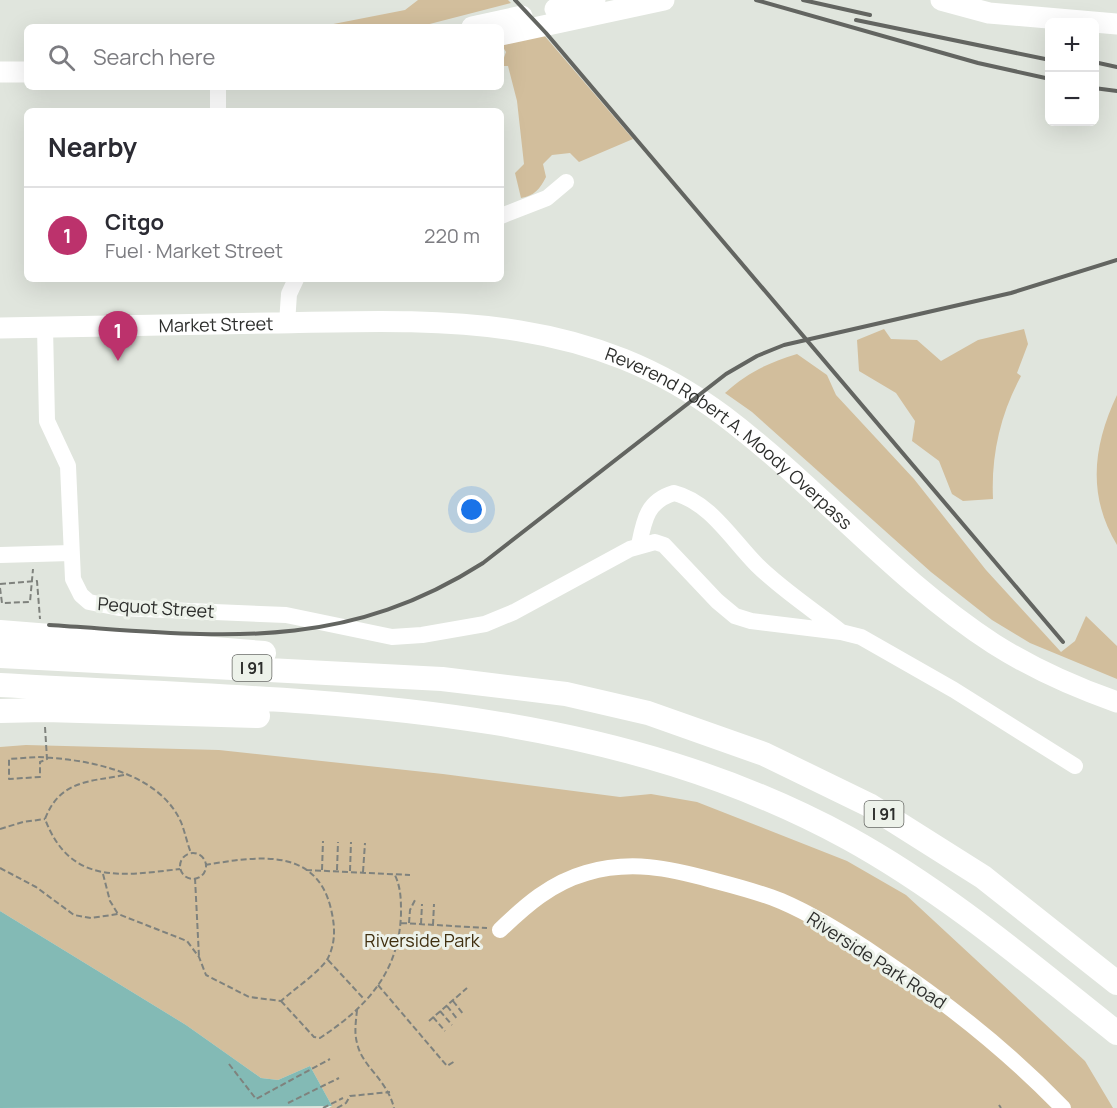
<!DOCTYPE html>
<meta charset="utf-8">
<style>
:root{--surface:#fff;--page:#f7f7f7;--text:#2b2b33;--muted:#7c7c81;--line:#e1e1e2;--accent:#bc326c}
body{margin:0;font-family:Manrope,sans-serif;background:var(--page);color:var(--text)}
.controls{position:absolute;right:18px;top:18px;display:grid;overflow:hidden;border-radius:9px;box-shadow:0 6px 24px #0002}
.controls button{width:54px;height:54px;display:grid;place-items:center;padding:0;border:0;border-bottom:2px solid var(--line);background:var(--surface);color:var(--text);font:30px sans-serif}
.you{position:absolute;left:472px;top:510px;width:21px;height:21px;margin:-15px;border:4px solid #fff;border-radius:50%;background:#1a73e8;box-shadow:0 0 0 9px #1a73e833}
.badge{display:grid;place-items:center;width:39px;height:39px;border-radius:50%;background:var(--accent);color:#fff;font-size:20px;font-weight:700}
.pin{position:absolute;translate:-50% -50px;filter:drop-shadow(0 2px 3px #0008)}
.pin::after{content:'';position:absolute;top:32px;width:21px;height:18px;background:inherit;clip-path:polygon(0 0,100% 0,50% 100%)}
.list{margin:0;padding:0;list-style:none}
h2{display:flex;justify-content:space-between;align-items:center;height:78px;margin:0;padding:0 24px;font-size:26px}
h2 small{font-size:20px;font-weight:400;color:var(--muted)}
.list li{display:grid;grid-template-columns:39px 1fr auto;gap:18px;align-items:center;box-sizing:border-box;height:96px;padding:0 24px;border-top:2px solid var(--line)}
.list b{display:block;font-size:22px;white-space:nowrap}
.list p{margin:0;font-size:20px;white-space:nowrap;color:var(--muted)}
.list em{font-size:20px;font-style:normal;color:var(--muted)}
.icon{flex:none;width:33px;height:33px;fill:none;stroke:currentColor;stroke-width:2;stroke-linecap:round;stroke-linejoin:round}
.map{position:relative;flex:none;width:1117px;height:1108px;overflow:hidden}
.search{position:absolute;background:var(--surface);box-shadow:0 6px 24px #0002;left:24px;top:24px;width:480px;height:66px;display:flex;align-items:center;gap:15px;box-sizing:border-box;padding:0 21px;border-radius:9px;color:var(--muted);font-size:22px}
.panel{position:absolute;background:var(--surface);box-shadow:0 6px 24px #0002;left:24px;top:108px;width:480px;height:174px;border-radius:9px}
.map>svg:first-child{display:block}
</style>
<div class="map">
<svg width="1117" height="1108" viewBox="0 0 1117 1108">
<rect width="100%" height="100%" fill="#e0e5dd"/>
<path fill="#d2be9c" d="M 418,0 L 508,0 L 511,3 L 418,27 L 417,24 L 404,27 L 318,27 L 405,10 Z
M 543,34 L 633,139 L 579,162 L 570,153 L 552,155 L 543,164 L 546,177 C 540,189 534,196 521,198 L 515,173 L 524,164 L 517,101 L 508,66 L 501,66 L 506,52 L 501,44 Z
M 884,329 L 891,339 L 917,340 L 941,361 L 978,340 L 1024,329 L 1028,344 L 1017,373 L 1021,376 C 1000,415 991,456 993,499 L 963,501 L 952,494 L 939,461 L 912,441 L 915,421 L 896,393 L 859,371 L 857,340 Z
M 797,354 L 827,375 L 836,395 L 914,479 L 986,570 L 1061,652 L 1075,641 L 1086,616 L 1117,646 L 1117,679 L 1030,643 L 992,620 L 931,572 L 752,412 L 725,393 C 748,372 768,363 797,354 Z
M 1117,395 L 1117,545 C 1087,495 1093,446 1117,395 Z
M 26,745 L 219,750 L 443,774 L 620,797 L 651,794 L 697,802 L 847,861 L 906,895 L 1085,1061 L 1113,1108 L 329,1108 L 332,1106 L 310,1066 L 278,1080 L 261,1078 L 186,1025 L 0,911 L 0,747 Z"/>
<path fill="#83bab5" d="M 0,911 L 186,1025 L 261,1078 L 278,1080 L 310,1066 L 332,1106 L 0,1108 Z"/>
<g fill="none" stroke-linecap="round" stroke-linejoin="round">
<path stroke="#7f827d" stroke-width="2" stroke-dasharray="6 3" stroke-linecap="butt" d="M 0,584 L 37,581 L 40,619
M 0,588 L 2,603 L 30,602 L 33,569
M 45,727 L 47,759 L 40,762 L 40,777 L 9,779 L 9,759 L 37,757 C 86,759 158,771 181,822 C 185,832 187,843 191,853
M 124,775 C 89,782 60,780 45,819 C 70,885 121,876 180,869
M 0,829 L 23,822 L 45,819
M180 866a13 13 0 1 1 26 0a13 13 0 1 1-26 0Z
M 205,865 C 254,857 316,845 331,909 C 335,926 336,942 328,958 C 321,971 293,990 281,1001
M 0,868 L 36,887 L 74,915 L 91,918 L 118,914 L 187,941 L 199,957 L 206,975 L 249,997 L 281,1001
M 306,870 L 410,875
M 322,870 L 323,841
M 337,870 L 338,842
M 350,871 L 351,842
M 363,872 L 365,843
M 103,874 L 110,901 L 118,914
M 195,878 L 199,957
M 401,923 L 487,928
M 409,923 L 410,910 L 415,900
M 421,924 L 422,904
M 433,925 L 434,904
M 328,960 L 364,999
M 378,985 L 447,1066 L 455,1061
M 281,1001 L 314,1037 L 320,1038 C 367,1007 399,972 401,914 C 401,899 401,887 394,873
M 453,1001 L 464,1015
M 447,1006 L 458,1020
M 357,1010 C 356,1021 354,1032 357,1043 C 362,1067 387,1079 394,1108
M 440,1011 L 452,1025
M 433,1017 L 445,1031
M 429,1021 L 467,988
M 229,1064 L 256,1099 L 330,1059
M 288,1103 L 339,1078
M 999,1105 L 1001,1108
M 323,1108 L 343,1098
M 337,1108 L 346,1103 L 350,1096 L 390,1092"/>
<path stroke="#fff" stroke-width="16" d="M 218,87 L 218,111
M 501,216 L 547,198 L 566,182
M 287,323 L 289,294 L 296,279
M 45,327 L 47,421 L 68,466 L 73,579 L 81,595 L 89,602 L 119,608 L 286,615 L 392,637 L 422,635 L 485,624 L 514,612 L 630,549 L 655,542 L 664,545 L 717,601 L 735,616 L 751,621 L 841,632 L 861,637 L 954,690 L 1075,766
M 639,545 C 644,520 647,501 674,493 C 710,502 732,540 757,565 C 781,589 813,610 840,631
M 0,555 L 71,553
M 500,930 C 526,905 551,883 586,873 C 630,860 669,868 712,880 C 735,886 759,892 781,901 C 816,916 849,937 880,958 C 946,1002 1008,1051 1063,1108"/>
<g stroke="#fff" stroke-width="21">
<path d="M 941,0 L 989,13 L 1117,24"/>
<path d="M 555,9 L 595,0"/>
<path d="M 472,27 L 522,16"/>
<path d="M 501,35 L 664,0"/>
<path d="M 0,72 L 27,72"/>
<path id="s1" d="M 0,328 C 91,326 182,325 273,323 C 437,320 584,311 724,416 C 818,487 895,580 994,644 C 1032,668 1074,687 1117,702"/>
</g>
<path stroke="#fff" stroke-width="24" d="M 0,632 L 264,653
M 0,656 L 442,679 L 566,694 L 648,713 L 764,754 L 869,805 L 983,877 L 1117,983
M 0,685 C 291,702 585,695 848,838 C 946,892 1030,964 1117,1033
M 0,711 L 45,710 L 258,716"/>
<path stroke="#636561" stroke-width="4" d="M 515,0 L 546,33 L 1063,642
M 756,0 L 978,63 L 1050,79
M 803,0 L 870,15
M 856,20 L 1050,60
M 1094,62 L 1117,67
M 1094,88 L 1117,91
M 49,625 C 212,635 337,656 483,563 L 726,374 L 757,356 L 784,345 L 1011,293 L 1117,260"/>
</g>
<g text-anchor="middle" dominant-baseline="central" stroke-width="6" stroke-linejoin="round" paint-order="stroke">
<g fill="#edf2ea" stroke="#676965" stroke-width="1.5">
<rect x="232.5" y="655" width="39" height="26" rx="4.5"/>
<rect x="864.5" y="801" width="39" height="26" rx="4.5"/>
</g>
<g font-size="16" font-weight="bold" fill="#2d2e2c">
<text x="252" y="668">I 91</text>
<text x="884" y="814">I 91</text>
</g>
<g font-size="18" fill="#2d2e2c" stroke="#edf2ea">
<text stroke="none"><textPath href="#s1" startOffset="216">Market Street</textPath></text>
<text stroke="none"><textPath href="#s1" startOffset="760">Reverend Robert A. Moody Overpass</textPath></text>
<text transform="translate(156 607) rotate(4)">Pequot Street</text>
<text transform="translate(877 960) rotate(33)">Riverside Park Road</text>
</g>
<g font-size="18" fill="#402f0f" stroke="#edf2ea">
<text x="422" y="940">Riverside Park</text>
</g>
</g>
</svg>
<div class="controls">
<button>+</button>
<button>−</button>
</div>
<div class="you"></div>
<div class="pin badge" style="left:118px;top:361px">1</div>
<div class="search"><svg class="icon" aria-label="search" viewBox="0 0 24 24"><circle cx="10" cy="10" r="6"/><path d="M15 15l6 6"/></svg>Search here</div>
<section class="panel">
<h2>Nearby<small></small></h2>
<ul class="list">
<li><span class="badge">1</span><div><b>Citgo</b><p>Fuel · Market Street</p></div><em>220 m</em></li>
</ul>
</section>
</div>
